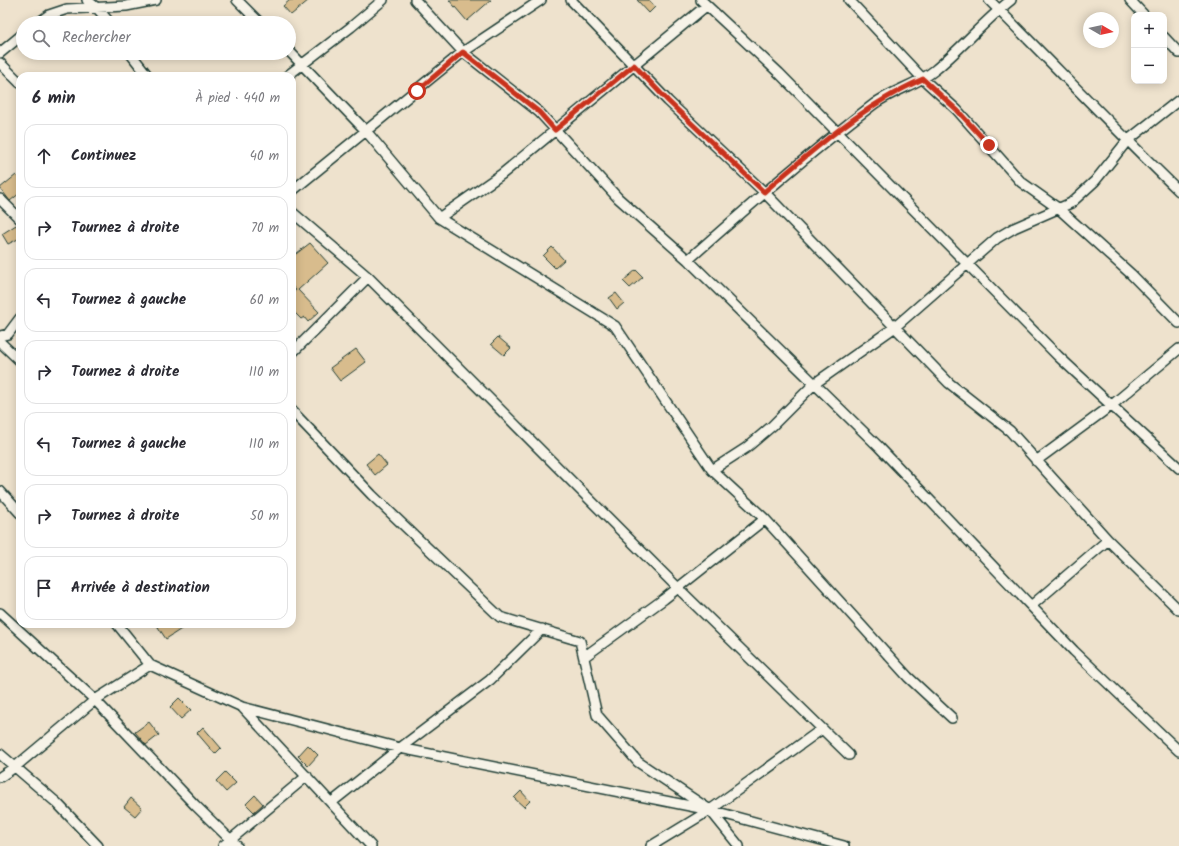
<!DOCTYPE html>
<html lang="fr">
<meta charset="utf-8">
<style>
:root{--surface:#fff;--page:#f7f7f7;--text:#2b2b33;--muted:#7c7c81;--line:#e1e1e2}
body{margin:0;font-family:Kalam,sans-serif;background:var(--page);color:var(--text)}
.controls{position:absolute;right:12px;top:12px;display:grid;overflow:hidden;border-radius:8px;box-shadow:0 2px 10px #0003}
.controls button{width:36px;height:36px;display:grid;place-items:center;padding:0;border:0;border-bottom:1px solid var(--line);background:var(--surface);color:var(--text);font:20px sans-serif}
.compass{position:absolute;left:1083px;top:12px;width:36px;height:36px;border-radius:50%;background:var(--surface);box-shadow:0 2px 10px #0003;rotate:99deg}
.stop{position:absolute;width:12px;height:12px;margin:-9px;border:3px solid #c8321e;border-radius:50%;background:#fff}
.stop.end{background:#c8321e;border-color:#fff;box-shadow:0 1px 4px #0008}
.list{margin:0;padding:0;list-style:none}
h2{display:flex;justify-content:space-between;align-items:center;height:52px;margin:0;padding:0 16px;font-size:17px}
h2 small{font-size:13px;font-weight:400;color:var(--muted)}
.list li{display:grid;grid-template-columns:26px 1fr auto;gap:12px;align-items:center;box-sizing:border-box;height:64px;margin:0 8px 8px;padding:0 8px;border:1px solid var(--line);border-radius:12px}
.list b{display:block;font-size:15px;white-space:nowrap}
.list em{font-size:13px;font-style:normal;color:var(--muted)}
.icon{flex:none;width:22px;height:22px;fill:none;stroke:currentColor;stroke-width:2;stroke-linecap:round;stroke-linejoin:round}
.map{position:relative;flex:none;width:1179px;height:846px;overflow:hidden}
.search{position:absolute;background:var(--surface);box-shadow:0 2px 10px #0003;left:16px;top:16px;width:280px;height:44px;display:flex;align-items:center;gap:10px;box-sizing:border-box;padding:0 14px;border-radius:22px;color:var(--muted);font-size:15px}
.panel{position:absolute;background:var(--surface);box-shadow:0 2px 10px #0003;left:16px;top:72px;width:280px;height:556px;border-radius:12px}
.map>svg:first-child{display:block}
</style>
<div class="map">
<svg width="1179" height="846" viewBox="0 0 1179 846">
<rect width="100%" height="100%" fill="#eee2cd"/>
<filter id="ink" filterUnits="userSpaceOnUse"><feTurbulence type="fractalNoise" baseFrequency=".025" numOctaves="2"/><feDisplacementMap in="SourceGraphic" scale="8" xChannelSelector="R" yChannelSelector="G"/><feConvolveMatrix kernelMatrix="1 2 1 2 8 2 1 2 1" color-interpolation-filters="sRGB"/></filter>
<g filter="url(#ink)">
<path fill="#d8bc8d" stroke="#1f3d34" d="M 290,0 L 309,0 L 291,15 L 283,6 Z
M 449,0 L 491,0 L 467,21 Z
M 637,0 L 649,0 L 655,7 L 649,13 Z
M 16,175 L 20,180 L 20,193 L 10,201 L 0,188 Z
M 16,225 L 20,231 L 20,238 L 8,244 L 2,234 Z
M 310,243 L 328,263 L 298,290 L 319,312 L 308,322 L 304,317 L 301,319 L 292,310 L 292,294 L 296,290 L 292,286 L 292,257 Z
M 552,247 L 564,260 L 555,268 L 543,256 Z
M 636,270 L 643,277 L 630,288 L 623,281 Z
M 616,293 L 624,303 L 617,309 L 609,298 Z
M 498,337 L 511,348 L 504,355 L 491,344 Z
M 356,349 L 366,362 L 340,381 L 330,368 Z
M 378,454 L 387,465 L 375,475 L 366,464 Z
M 156,624 L 189,624 L 166,639 Z
M 179,698 L 191,710 L 181,719 L 170,707 Z
M 149,722 L 159,735 L 146,745 L 135,732 Z
M 203,727 L 221,748 L 215,754 L 197,733 Z
M 308,745 L 318,755 L 308,766 L 298,756 Z
M 225,772 L 236,783 L 226,792 L 216,781 Z
M 521,791 L 530,801 L 524,807 L 514,798 Z
M 255,795 L 263,804 L 254,812 L 246,804 Z
M 131,798 L 142,808 L 135,816 L 124,807 Z"/>
<g fill="none" stroke-linecap="round" stroke-linejoin="round">
<defs>
<path id="minor" d="M 87,0 L 97,8 L 110,23
M 237,0 L 260,23
M 415,0 L 463,52 L 539,112 L 618,198 L 688,260 L 879,447 L 1074,651 L 1179,751
M 571,0 L 668,101 L 764,192 L 949,383 L 1010,431 L 1108,540 L 1179,610
M 701,0 L 779,73 L 1058,356 L 1179,468
M 849,0 L 923,79 L 957,110 L 1021,182 L 1059,209 L 1131,274 L 1179,323
M 989,0 C 1053,64 1115,129 1179,191
M 1130,0 L 1144,15
M 38,23 L 49,15 L 67,9 L 126,6 L 156,0
M 1164,37 L 1179,53
M 289,51 L 366,131 L 439,218 L 615,326 L 712,470
M 0,53 L 23,34
M 130,53 L 148,76
M 0,63 L 20,83
M 287,76 L 351,27 L 383,0
M 292,191 L 463,52 L 541,0
M 0,199 L 20,219
M 292,212 L 368,277 L 678,588 L 849,755
M 439,218 L 502,174 L 706,6
M 688,260 C 749,206 809,153 874,104 C 893,90 917,85 935,70 C 962,48 984,21 1011,0
M 0,336 L 8,334 L 20,318
M 0,342 L 20,361
M 292,353 L 368,277
M 292,411 L 372,495 L 500,617 L 580,641 L 597,715 L 638,762 L 710,810 L 739,846
M 1036,461 L 1112,405 L 1179,349
M 0,491 L 20,513
M 765,519 L 908,677 L 952,718
M 1031,606 L 1108,540
M 0,613 L 95,700 L 195,805 L 237,846
M 117,624 L 150,665
M 584,657 L 664,599 L 765,519 L 712,470 L 746,448 L 772,426 L 814,384 L 895,327 L 997,238 L 1014,228 L 1071,203 L 1095,181 L 1127,141 L 1179,100
M 242,707 L 371,846
M 0,754 L 57,803 L 98,846
M 0,777 L 15,767 L 95,700 L 150,665 L 242,707 L 400,748 L 710,810 L 844,846
M 332,802 L 400,748 L 490,680 L 542,629
M 223,846 L 307,776
M 651,846 L 710,810 L 822,729"/>
</defs>
<use href="#minor" stroke="#1f3d34" stroke-width="12"/>
<use href="#minor" stroke="#f7f3e8" stroke-width="9"/>
</g>
</g>
<g fill="none" stroke-linecap="round" stroke-linejoin="round" filter="url(#ink)">
<path stroke="#c8321e" stroke-width="5" d="M 417,91 L 463,52 L 539,112 L 555,130 L 634,65 L 668,101 L 764,192 C 813,150 863,105 923,79 L 957,110 L 989,145"/>
</g>
</svg>
<div class="controls">
<button>+</button>
<button>−</button>
</div>
<svg class="compass" viewBox="-18 -18 36 36"><path d="M0-13l5 13h-10z" fill="#e53935"/><path d="M0 13l5-13h-10z" fill="#7c7c81"/></svg>
<div class="stop" style="left:417px;top:91px"></div>
<div class="stop end" style="left:989px;top:145px"></div>
<div class="search"><svg class="icon" aria-label="search" viewBox="0 0 24 24"><circle cx="10" cy="10" r="6"/><path d="M15 15l6 6"/></svg>Rechercher</div>
<section class="panel">
<h2>6 min<small>À pied · 440 m</small></h2>
<ul class="list">
<li><svg class="icon" aria-label="ahead" viewBox="0 0 24 24"><path d="M12 20V5M6 11l6-6 6 6"/></svg><div><b>Continuez</b></div><em>40 m</em></li>
<li><svg class="icon" aria-label="right" viewBox="0 0 24 24"><path d="M7 20v-9h11M14 6l5 5-5 5"/></svg><div><b>Tournez à droite</b></div><em>70 m</em></li>
<li><svg class="icon" aria-label="left" viewBox="0 0 24 24"><path d="M17 20v-9H6M10 6l-5 5 5 5"/></svg><div><b>Tournez à gauche</b></div><em>60 m</em></li>
<li><svg class="icon" aria-label="right" viewBox="0 0 24 24"><path d="M7 20v-9h11M14 6l5 5-5 5"/></svg><div><b>Tournez à droite</b></div><em>110 m</em></li>
<li><svg class="icon" aria-label="left" viewBox="0 0 24 24"><path d="M17 20v-9H6M10 6l-5 5 5 5"/></svg><div><b>Tournez à gauche</b></div><em>110 m</em></li>
<li><svg class="icon" aria-label="right" viewBox="0 0 24 24"><path d="M7 20v-9h11M14 6l5 5-5 5"/></svg><div><b>Tournez à droite</b></div><em>50 m</em></li>
<li><svg class="icon" aria-label="arrive" viewBox="0 0 24 24"><path d="M6 21V4h12l-3 4 3 4H6"/></svg><div><b>Arrivée à destination</b></div></li>
</ul>
</section>
</div>
